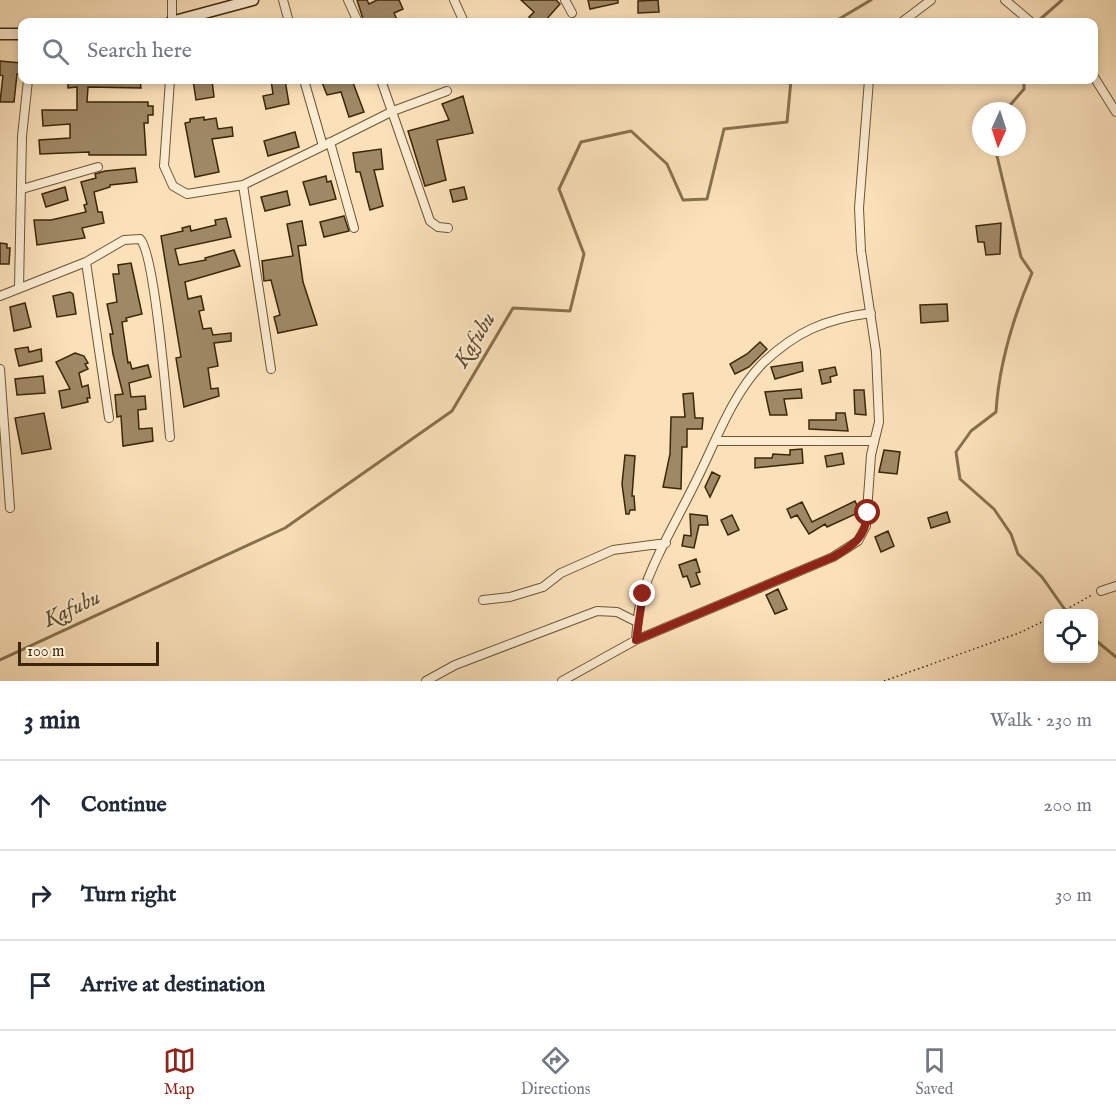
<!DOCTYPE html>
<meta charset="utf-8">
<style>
:root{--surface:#fff;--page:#f2f2f3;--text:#1f2937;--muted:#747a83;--line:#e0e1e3;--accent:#8f2418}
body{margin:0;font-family:"IM FELL English",serif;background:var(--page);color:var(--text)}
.controls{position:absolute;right:18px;bottom:18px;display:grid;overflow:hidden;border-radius:12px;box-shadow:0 3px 9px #0003}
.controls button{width:54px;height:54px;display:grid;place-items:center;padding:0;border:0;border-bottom:2px solid var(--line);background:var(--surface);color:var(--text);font:30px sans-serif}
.compass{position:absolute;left:972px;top:102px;width:54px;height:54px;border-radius:50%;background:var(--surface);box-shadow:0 3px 9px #0003;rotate:183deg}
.scale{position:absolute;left:18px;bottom:15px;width:141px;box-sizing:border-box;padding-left:6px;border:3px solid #3b2708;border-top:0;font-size:16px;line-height:21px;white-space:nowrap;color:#3b2708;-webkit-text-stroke:4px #fcecd2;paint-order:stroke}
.stop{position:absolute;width:18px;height:18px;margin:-14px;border:4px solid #8f2418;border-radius:50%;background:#fff}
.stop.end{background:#8f2418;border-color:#fff;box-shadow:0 2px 6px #0008}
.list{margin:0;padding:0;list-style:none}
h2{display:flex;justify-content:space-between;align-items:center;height:78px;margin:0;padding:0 24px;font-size:26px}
h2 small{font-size:20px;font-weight:400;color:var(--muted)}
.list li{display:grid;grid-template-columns:39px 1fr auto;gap:18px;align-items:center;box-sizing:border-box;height:90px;padding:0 24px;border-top:2px solid var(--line)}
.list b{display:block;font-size:22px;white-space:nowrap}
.list em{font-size:20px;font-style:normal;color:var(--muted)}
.icon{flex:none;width:33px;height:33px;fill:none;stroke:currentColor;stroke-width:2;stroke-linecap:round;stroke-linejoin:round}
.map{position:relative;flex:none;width:1116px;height:681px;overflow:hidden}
.search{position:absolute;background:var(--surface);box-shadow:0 3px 9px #0003;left:18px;right:18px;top:18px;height:66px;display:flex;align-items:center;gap:15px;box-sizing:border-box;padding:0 21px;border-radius:12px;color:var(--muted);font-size:22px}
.sheet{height:348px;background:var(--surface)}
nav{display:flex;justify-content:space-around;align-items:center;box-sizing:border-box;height:84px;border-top:2px solid var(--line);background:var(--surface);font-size:16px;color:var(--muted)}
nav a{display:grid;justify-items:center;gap:3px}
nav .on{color:var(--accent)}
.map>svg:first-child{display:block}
</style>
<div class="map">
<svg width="1116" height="681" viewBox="0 0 1116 681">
<rect width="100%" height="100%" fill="#fbe1ba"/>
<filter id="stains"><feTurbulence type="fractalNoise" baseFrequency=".00333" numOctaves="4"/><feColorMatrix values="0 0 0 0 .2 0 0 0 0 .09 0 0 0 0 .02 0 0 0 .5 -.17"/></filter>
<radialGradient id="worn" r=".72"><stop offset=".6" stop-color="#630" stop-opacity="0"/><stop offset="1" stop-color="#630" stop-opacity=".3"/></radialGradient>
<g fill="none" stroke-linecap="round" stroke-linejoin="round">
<path stroke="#87714e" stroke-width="3" d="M 834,22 L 871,0
M 1037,22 L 1062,0
M 1005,111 L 1024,89 L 1024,80
M 997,147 L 997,156 L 1021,257 L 1032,273 C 1013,318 999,363 996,412 L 971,431 L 956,452 L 960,479 L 994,509 L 1011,534 L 1018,554 L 1042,577 L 1068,614
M 1094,639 L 1116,657
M 0,660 L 285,528 L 452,411 L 513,308 L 570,311 L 584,254 L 559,189 L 581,142 L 631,131 L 667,164 L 683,200 L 707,199 L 724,129 L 787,122 L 791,80"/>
</g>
<path fill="#9f8865" stroke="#3b2708" stroke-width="1.5" d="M 357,0 L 367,0 L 369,4 L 377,0 L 399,0 L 403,9 L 394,13 L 398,22 L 364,22 Z
M 521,0 L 556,0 L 560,4 L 544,22 L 536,22 L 529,17 L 534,12 Z
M 588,0 L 618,0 L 618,3 L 590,9 Z
M 658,0 L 659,12 L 638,13 L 638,1 Z
M 0,61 L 21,63 L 20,74 L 17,74 L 14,102 L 0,102 L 3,76 L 0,75 Z
M 68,80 L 140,80 L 141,88 L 88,87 L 87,102 L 148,102 L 148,106 L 153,106 L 153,115 L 148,115 L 148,123 L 144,123 L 146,155 L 89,155 L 89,152 L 40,154 L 39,140 L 70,138 L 70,124 L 43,126 L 42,110 L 77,110 L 77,87 L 68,88 Z
M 193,80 L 212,80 L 214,97 L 196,100 Z
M 271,80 L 285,80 L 289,104 L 266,109 L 263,96 L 273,94 Z
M 321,80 L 352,80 L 364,112 L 349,117 L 341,92 L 327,95 Z
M 463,96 L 473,133 L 437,140 L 446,180 L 425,186 L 408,131 L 449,120 L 442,104 Z
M 204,117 L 204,120 L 216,118 L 218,129 L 232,127 L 233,136 L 212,139 L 219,172 L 195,177 L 185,123 L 190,122 L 190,119 Z
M 295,132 L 299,147 L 268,156 L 264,141 Z
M 381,149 L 383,169 L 374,170 L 383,206 L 370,210 L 360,172 L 356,172 L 353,153 Z
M 135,168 L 137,182 L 110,185 L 110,187 L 94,192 L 98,212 L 102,212 L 104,223 L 82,228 L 85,238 L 37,245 L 34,220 L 51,220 L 86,212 L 84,205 L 87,204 L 81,182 L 96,178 L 95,174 L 105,171 Z
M 326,176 L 327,182 L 331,181 L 336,199 L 310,205 L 303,182 Z
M 65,187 L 68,200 L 46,207 L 42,194 Z
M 464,187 L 467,199 L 453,202 L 450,190 Z
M 287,191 L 290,205 L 265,211 L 261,197 Z
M 344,216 L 349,231 L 324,237 L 320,222 Z
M 226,218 L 231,237 L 175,249 L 179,265 L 206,260 L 205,258 L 234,250 L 240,266 L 185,282 L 188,299 L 201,296 L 204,310 L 199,311 L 203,329 L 211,328 L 213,335 L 231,333 L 231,341 L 214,343 L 218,366 L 208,368 L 211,389 L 218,388 L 219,396 L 184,407 L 176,358 L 181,357 L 161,236 L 183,231 L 182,228 L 190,226 L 191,231 L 216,225 L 215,220 Z
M 302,221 L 306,245 L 298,246 L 303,282 L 317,325 L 278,333 L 274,317 L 280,315 L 271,280 L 264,281 L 262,261 L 293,256 L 287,224 Z
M 1001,223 L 1000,254 L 986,255 L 984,242 L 978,242 L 976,226 Z
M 0,243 L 7,244 L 7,248 L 10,248 L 9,264 L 0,264 Z
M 131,263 L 142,314 L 126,318 L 127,321 L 122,322 L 128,363 L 130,362 L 132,369 L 148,365 L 151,377 L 129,383 L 131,397 L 145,396 L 146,409 L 138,410 L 139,429 L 152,428 L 153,441 L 123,446 L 121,416 L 117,417 L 115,395 L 123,394 L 113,354 L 110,334 L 113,334 L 107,304 L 117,302 L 113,274 L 119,274 L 118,265 Z
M 70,292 L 73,294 L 76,314 L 57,317 L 53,296 Z
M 25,303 L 31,327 L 14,331 L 10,307 Z
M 947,304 L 948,321 L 921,323 L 920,305 Z
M 760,342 L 767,349 L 749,367 L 735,374 L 730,364 L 747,354 Z
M 28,347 L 29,352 L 41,349 L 42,361 L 19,366 L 15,349 Z
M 75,353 L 84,356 L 88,363 L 85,364 L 88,369 L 79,373 L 82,387 L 88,385 L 90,398 L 87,398 L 88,402 L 62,408 L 59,391 L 70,389 L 56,362 Z
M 802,362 L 803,371 L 775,379 L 771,367 Z
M 835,367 L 837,375 L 830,377 L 831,382 L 822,384 L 819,370 Z
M 43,376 L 45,393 L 17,395 L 15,379 Z
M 801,389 L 802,398 L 784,399 L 787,415 L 770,415 L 765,392 Z
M 854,390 L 864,390 L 866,415 L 855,414 Z
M 693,393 L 695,418 L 703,418 L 702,429 L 687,429 L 687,447 L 682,447 L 681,489 L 663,487 L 670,454 L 671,417 L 685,417 L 683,394 Z
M 44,413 L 51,449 L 22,454 L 15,418 Z
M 836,413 L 845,413 L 848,431 L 809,429 L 809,420 L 836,420 Z
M 802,449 L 803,463 L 755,468 L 755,458 L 772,458 L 773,454 L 790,455 L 790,450 Z
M 884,450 L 900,452 L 897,474 L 879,472 Z
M 842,453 L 844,464 L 827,467 L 825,456 Z
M 625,455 L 635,456 L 632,496 L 634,496 L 635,510 L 630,510 L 629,514 L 626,514 L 622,484 Z
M 712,472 L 720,476 L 710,497 L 705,487 Z
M 855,501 L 860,512 L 827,527 L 825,524 L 809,534 L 797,515 L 791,518 L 787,509 L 802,502 L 812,522 Z
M 947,512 L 950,522 L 931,528 L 928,518 Z
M 690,514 L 707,516 L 708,525 L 699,525 L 694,548 L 682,546 L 684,535 L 691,536 Z
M 732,515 L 739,530 L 728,535 L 721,520 Z
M 888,531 L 894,546 L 881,552 L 875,537 Z
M 696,559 L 700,572 L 696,573 L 700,584 L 691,587 L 687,576 L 683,577 L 679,565 Z
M 778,589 L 787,609 L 775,614 L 766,595 Z"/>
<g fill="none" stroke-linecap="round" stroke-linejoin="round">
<defs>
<path id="minor" d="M 283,0 L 289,22
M 348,0 L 358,22
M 454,0 L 464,22
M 565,0 L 572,13
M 1005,0 L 1031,22
M 172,22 L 172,0
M 902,22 L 931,0
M 1094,77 L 1116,112
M 170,80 L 164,166 L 173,186 L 187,194 L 243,185 L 323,146 L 304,80
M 381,80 L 430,221 L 438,227 L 448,228
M 330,142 L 354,228
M 323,146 L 393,111 L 447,91
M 243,185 L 271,369
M 22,189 L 98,167
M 86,262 L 109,418
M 19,288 L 22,136 L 28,80
M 0,296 L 86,262 L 124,240 L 140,239 C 155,253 167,407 170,437
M 0,369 L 10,508
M 717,441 L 874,441
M 1101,591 L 1116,586
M 483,600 L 510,597 L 543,587 L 561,573 L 613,550 L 666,543
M 636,640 C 637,624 638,610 642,595 C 655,556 677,520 695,483 C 715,444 731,396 762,364 C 795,332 825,319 871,313
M 426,681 L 455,665 L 597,611 L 617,612 L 637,622
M 562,681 L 636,640 L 833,557 L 858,541 L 866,526 L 871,455 L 879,422 L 876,352 L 861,251 L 859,208 L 869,80"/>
<path id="secondary" d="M 171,22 L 253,0
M 0,34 L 22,34"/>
</defs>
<use href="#minor" stroke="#6b5634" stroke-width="10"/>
<use href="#secondary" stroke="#3b2708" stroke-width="13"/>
<path stroke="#3b2708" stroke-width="1.5" stroke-dasharray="1.5 3" stroke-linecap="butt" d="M 1058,614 L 1092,595
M 884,681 L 1019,633 L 1048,619"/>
<use href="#minor" stroke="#fcecd2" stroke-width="8"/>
<use href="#secondary" stroke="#fcecd2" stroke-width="10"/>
</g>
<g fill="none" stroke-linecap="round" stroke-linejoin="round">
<path stroke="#8f2418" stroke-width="8" d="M 643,594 L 636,640 L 833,557 C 854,545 865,538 868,513"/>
</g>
<g text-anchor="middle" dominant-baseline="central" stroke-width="4.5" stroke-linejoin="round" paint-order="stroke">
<g font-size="22" font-style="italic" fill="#614c2b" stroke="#fcecd2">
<text transform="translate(475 340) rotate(-59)">Kafubu</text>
<text transform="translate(72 609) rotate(-25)">Kafubu</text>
</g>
</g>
<rect width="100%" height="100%" filter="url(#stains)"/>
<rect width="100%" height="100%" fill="url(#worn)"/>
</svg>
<div class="controls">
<button><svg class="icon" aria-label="locate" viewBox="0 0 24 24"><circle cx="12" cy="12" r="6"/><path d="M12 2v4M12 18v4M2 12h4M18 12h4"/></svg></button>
</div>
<svg class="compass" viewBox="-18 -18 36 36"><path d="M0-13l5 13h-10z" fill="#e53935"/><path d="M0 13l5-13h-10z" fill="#747a83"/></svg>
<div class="scale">100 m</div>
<div class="stop" style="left:868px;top:513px"></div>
<div class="stop end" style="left:643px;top:594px"></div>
<div class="search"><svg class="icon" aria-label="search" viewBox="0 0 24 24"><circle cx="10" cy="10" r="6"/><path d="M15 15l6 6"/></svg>Search here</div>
</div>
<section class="sheet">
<h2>3 min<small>Walk · 230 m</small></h2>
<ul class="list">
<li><svg class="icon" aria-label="ahead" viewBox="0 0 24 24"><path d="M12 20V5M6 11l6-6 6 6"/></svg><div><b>Continue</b></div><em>200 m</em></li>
<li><svg class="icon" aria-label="right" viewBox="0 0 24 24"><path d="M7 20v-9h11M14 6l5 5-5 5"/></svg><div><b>Turn right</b></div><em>30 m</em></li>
<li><svg class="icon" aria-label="arrive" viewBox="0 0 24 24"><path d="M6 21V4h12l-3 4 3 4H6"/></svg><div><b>Arrive at destination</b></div></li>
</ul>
</section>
<nav>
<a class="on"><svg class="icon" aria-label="map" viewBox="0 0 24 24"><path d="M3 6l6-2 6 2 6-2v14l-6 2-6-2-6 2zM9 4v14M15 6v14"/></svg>Map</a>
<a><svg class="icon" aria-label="directions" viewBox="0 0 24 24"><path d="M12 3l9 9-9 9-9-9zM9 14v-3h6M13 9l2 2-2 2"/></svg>Directions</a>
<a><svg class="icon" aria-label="saved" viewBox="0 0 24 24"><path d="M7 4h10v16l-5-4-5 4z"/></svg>Saved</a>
</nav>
